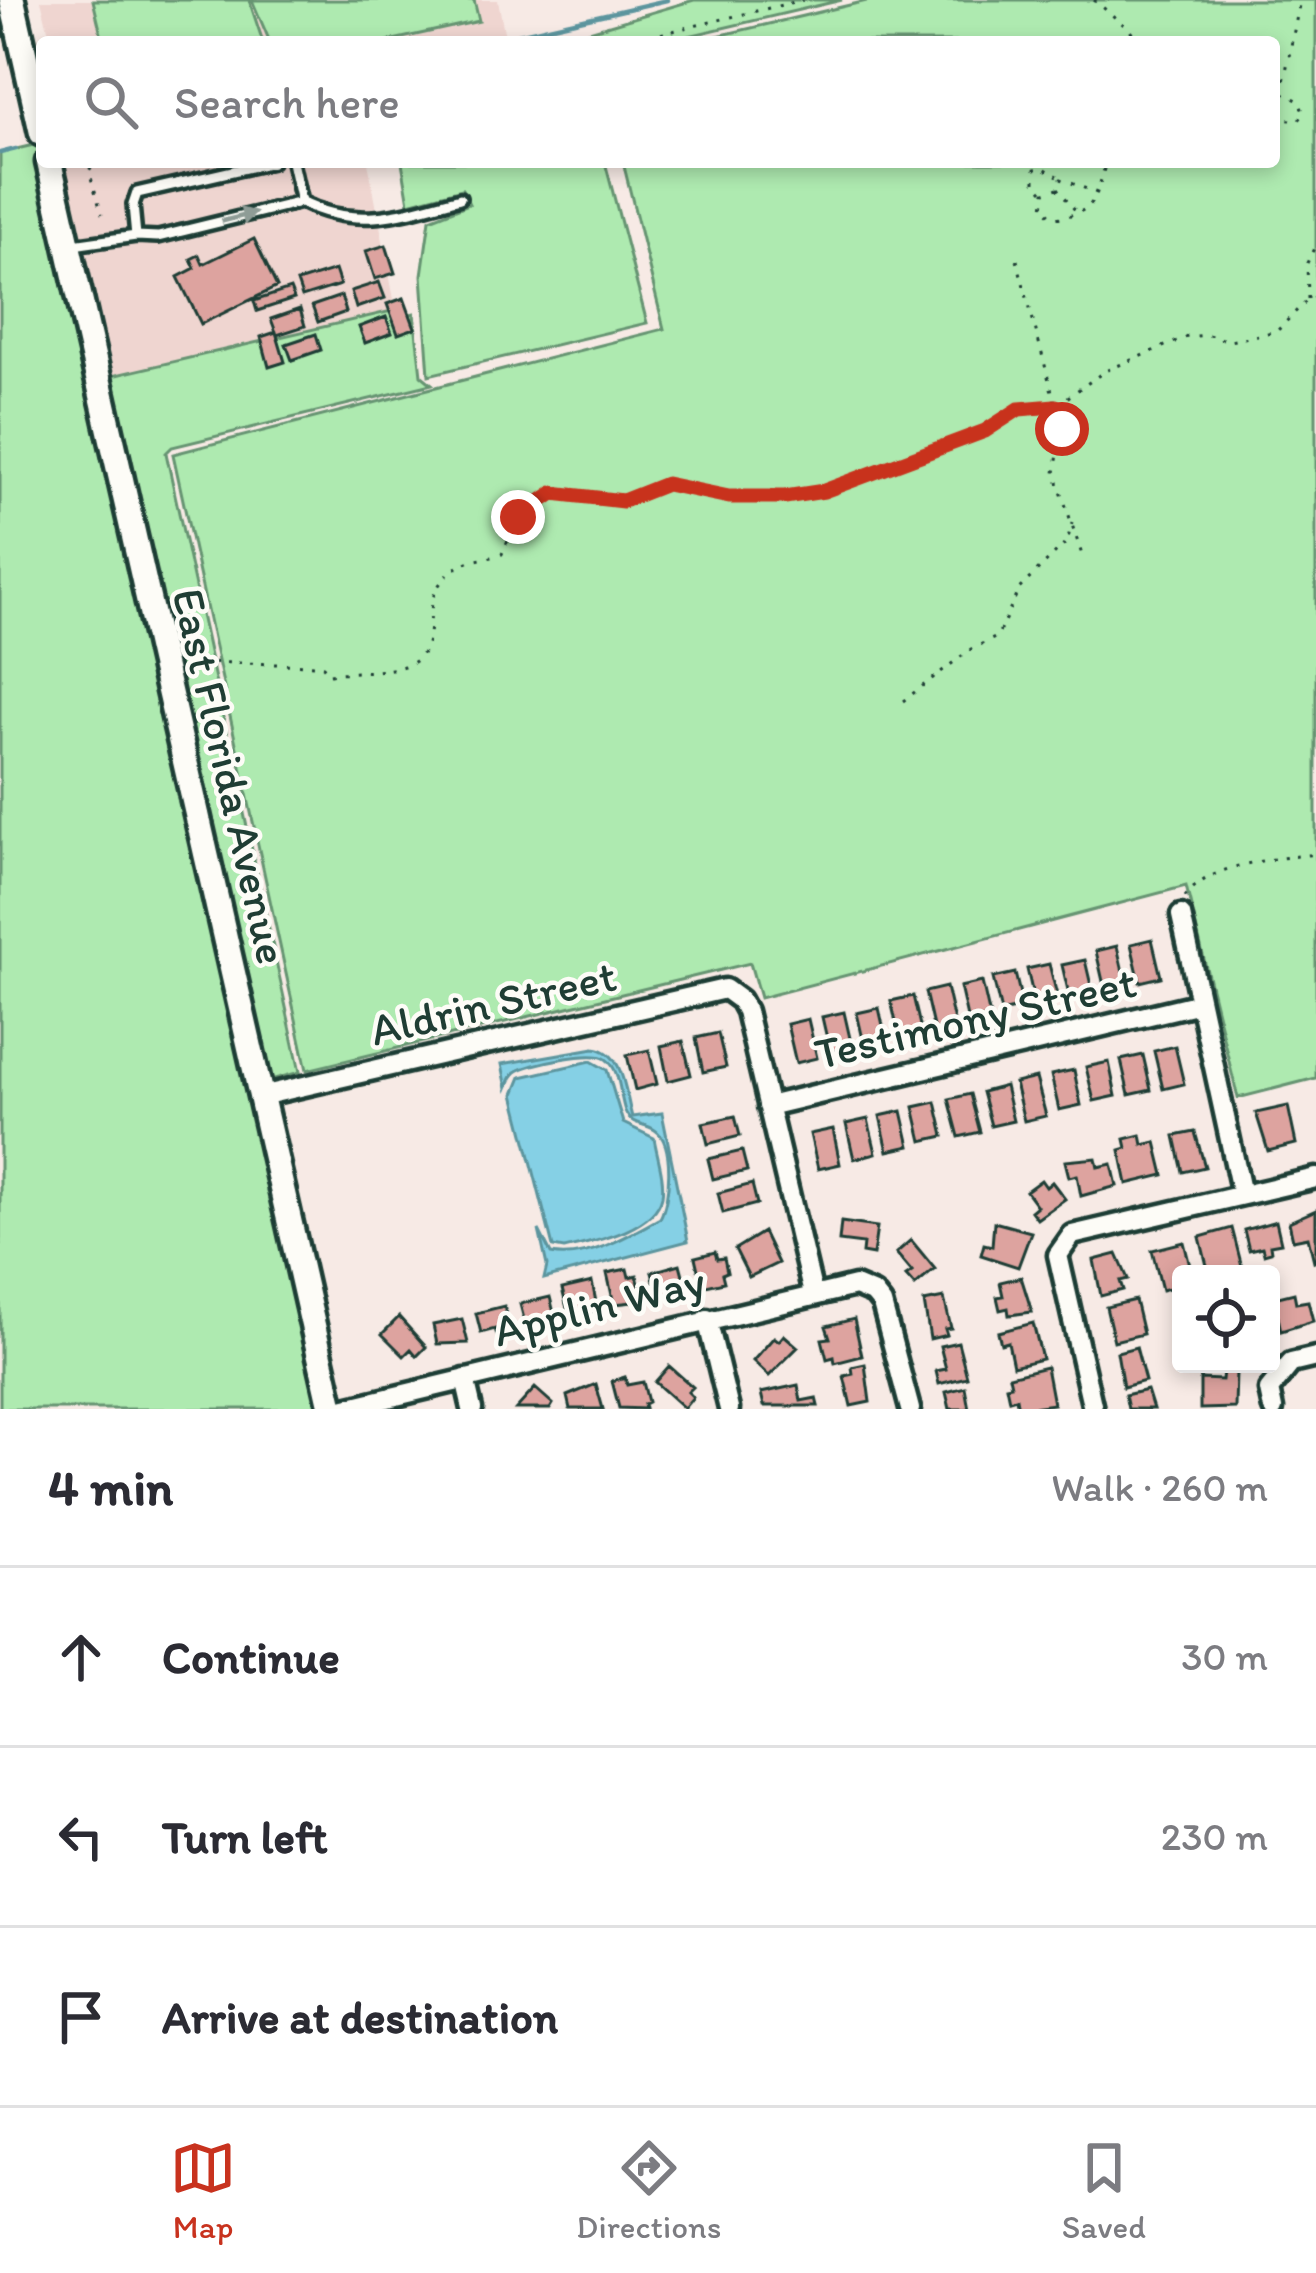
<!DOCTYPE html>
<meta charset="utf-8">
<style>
:root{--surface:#fff;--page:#f2f2f3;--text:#2b2b33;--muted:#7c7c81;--line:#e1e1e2;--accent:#c8321e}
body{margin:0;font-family:Itim,sans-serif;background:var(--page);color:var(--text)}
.controls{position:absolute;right:36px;bottom:36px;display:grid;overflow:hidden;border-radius:12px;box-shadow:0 6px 18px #0003}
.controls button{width:108px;height:108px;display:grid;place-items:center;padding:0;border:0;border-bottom:3px solid var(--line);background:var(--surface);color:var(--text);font:60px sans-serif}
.stop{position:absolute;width:36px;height:36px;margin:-27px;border:9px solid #c8321e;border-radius:50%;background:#fff}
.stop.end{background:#c8321e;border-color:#fff;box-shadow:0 3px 12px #0008}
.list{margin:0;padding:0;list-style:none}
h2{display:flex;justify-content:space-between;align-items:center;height:156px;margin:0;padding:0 48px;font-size:51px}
h2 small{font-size:39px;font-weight:400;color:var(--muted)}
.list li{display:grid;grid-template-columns:78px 1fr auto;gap:36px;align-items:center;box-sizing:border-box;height:180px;padding:0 48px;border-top:3px solid var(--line)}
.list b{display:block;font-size:45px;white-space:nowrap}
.list em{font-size:39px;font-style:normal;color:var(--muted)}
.icon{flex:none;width:66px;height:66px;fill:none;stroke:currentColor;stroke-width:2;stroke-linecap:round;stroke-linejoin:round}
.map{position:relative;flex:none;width:1316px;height:1409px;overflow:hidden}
.search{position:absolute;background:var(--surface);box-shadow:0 6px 18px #0003;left:36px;right:36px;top:36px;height:132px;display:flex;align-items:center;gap:30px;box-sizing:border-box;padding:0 42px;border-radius:12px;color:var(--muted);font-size:45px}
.sheet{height:696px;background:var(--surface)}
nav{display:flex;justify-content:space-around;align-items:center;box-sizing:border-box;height:168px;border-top:3px solid var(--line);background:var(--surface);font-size:33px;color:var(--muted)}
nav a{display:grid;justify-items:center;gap:6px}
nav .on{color:var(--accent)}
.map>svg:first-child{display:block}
</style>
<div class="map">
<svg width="1316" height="1409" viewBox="0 0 1316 1409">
<rect width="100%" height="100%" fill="#f7eae5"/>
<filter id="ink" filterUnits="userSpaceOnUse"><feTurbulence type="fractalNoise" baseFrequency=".00833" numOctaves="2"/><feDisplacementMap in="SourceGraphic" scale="24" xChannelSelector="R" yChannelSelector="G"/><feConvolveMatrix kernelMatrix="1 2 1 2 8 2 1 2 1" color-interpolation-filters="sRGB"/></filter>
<g filter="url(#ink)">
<path fill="#efd5d0" d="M 41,0 L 498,0 L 505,37 L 483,42 L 51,42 Z
M 86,162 L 368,162 L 396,310 L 112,377 L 61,168 Z"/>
<path fill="#aeeab0" stroke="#669472" stroke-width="3" d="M 93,0 L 249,0 L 263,42 L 103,42 Z
M 252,0 L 474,0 L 479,21 L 384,42 L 270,42 Z
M 694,0 L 842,0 L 663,42 L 573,42 L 572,36 Z
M 871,0 L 1316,0 L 1316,1078 L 1238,1098 L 1186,886 L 760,998 L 750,963 L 307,1070 L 173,454 L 664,329 L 623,162 L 1274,162 L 1274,42 L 692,42 Z
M 42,143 L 42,162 L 332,1409 L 0,1409 L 0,153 Z
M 402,162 L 605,162 L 647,323 L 429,375 L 422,275 L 430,219 L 469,204 L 462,189 L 409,203 Z
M 61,168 L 112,376 L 396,310 L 397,317 L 414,313 L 421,375 L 432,384 L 172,447 L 166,453 L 300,1072 L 267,1081 Z"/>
<path fill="#85d0e5" stroke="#5c959e" stroke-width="3" d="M 594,1048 C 624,1051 625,1093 632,1117 L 662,1113 L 688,1241 L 544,1279 L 547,1266 L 539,1230 L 551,1254 C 586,1261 630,1235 660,1218 C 670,1200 675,1143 655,1130 C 644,1122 632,1127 625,1111 C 619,1095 621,1070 606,1059 C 594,1050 529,1063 516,1072 C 510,1077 510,1081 507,1088 L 502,1064 Z
M 591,1061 L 607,1070 L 623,1123 L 654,1138 C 657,1156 665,1178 662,1196 C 655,1230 593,1242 564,1249 L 553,1247 L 514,1094 L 521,1077 Z"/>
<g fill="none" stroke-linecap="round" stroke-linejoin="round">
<path stroke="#5c959e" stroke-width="4.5" d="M 483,42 L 667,0
M 0,153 L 16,149"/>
</g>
<path fill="#dda39f" stroke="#1f3d34" stroke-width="3" d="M 254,239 L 277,287 L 201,324 L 178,277 L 195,268 L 191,259 L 199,255 L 203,264 Z
M 386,245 L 395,273 L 375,279 L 366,251 Z
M 335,270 L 340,285 L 302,297 L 297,282 Z
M 379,282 L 385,298 L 356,308 L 351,291 Z
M 290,289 L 294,299 L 257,311 L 254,301 Z
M 341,296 L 346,312 L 318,322 L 312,306 Z
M 404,298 L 415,328 L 398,334 L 387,304 Z
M 300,309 L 305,326 L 277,335 L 271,319 Z
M 386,317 L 392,333 L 365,343 L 359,327 Z
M 276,332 L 285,362 L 269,367 L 261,337 Z
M 316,334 L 321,350 L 292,360 L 286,344 Z
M 1152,939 L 1161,977 L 1140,982 L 1131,944 Z
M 1117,946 L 1126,985 L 1105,990 L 1096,951 Z
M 1085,960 L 1093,994 L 1070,999 L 1062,965 Z
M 1049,964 L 1058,999 L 1035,1004 L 1027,969 Z
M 1015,973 L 1023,1007 L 1001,1012 L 993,978 Z
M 982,982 L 990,1017 L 968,1022 L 960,987 Z
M 946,987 L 955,1026 L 934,1031 L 925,992 Z
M 913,996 L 921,1030 L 899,1035 L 891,1001 Z
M 879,1008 L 887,1043 L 865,1048 L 857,1013 Z
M 844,1012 L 852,1047 L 830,1052 L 822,1017 Z
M 808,1019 L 817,1058 L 796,1063 L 787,1024 Z
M 718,1033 L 726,1067 L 703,1072 L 696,1038 Z
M 683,1041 L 691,1075 L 668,1081 L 661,1046 Z
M 1175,1046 L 1184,1084 L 1163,1089 L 1154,1051 Z
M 649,1050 L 657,1084 L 635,1090 L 627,1055 Z
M 1143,1055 L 1151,1090 L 1129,1095 L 1121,1060 Z
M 1109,1062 L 1116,1096 L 1094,1101 L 1086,1067 Z
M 1074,1070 L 1081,1105 L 1059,1110 L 1051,1075 Z
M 1036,1078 L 1046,1116 L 1024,1121 L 1015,1083 Z
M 1005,1086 L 1013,1121 L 991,1126 L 982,1092 Z
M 970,1094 L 980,1132 L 959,1137 L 949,1099 Z
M 936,1102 L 944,1136 L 922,1141 L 914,1107 Z
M 1288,1106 L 1296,1144 L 1268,1151 L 1256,1113 Z
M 902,1111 L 910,1146 L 888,1151 L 880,1116 Z
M 735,1116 L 740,1136 L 708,1144 L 703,1123 Z
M 868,1119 L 876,1153 L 854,1159 L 846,1124 Z
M 833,1129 L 840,1164 L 818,1169 L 810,1134 Z
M 1195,1132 L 1205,1167 L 1183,1172 L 1175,1136 Z
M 1141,1135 L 1143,1145 L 1156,1142 L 1164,1175 L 1127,1184 L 1120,1150 L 1127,1148 L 1125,1139 Z
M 742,1151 L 747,1171 L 713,1179 L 708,1159 Z
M 1096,1158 L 1098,1167 L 1112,1164 L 1117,1186 L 1081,1196 L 1077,1175 L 1069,1177 L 1065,1161 Z
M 1041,1180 L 1046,1187 L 1052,1182 L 1065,1199 L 1037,1219 L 1031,1211 L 1037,1206 L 1026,1191 Z
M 752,1184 L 757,1204 L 723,1213 L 718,1193 Z
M 1316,1210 L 1316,1260 L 1314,1261 L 1308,1237 L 1293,1240 L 1289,1222 Z
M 1276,1221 L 1281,1243 L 1270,1245 L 1271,1252 L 1264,1254 L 1262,1247 L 1249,1250 L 1244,1230 Z
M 841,1222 L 877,1227 L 873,1255 L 862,1253 L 863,1244 L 839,1241 Z
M 994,1222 L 1031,1232 L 1018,1267 L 981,1255 L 984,1244 L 992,1246 Z
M 1232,1228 L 1242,1267 L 1209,1274 L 1200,1237 Z
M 763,1232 L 778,1263 L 749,1277 L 735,1249 Z
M 911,1240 L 935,1269 L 915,1286 L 906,1276 L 912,1272 L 896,1253 Z
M 1184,1242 L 1192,1274 L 1181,1274 L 1181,1285 L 1162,1290 L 1152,1250 Z
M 715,1252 L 717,1259 L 724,1258 L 727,1272 L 722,1274 L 724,1282 L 702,1287 L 695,1257 Z
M 1117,1254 L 1128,1279 L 1120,1281 L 1123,1290 L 1101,1296 L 1094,1260 Z
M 680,1264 L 687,1290 L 658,1298 L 652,1272 Z
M 627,1269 L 629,1277 L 637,1275 L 643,1301 L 614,1304 L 607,1273 Z
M 1021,1277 L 1032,1312 L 1009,1315 L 1008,1308 L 1000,1310 L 997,1297 L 1003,1296 L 1000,1282 Z
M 592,1282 L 598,1312 L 585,1315 L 584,1308 L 568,1312 L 562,1289 Z
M 1294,1293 L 1296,1303 L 1308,1301 L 1313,1321 L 1281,1331 L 1274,1298 Z
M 550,1297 L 556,1321 L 542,1325 L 541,1319 L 525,1323 L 520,1304 Z
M 944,1298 L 951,1328 L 945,1329 L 947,1335 L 930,1339 L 924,1302 Z
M 1135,1300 L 1143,1334 L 1114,1341 L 1106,1307 Z
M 504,1306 L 511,1331 L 497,1335 L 495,1329 L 481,1333 L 476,1313 Z
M 399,1317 L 426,1347 L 417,1356 L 411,1349 L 404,1356 L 382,1334 Z
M 462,1319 L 468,1343 L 437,1344 L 433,1325 Z
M 854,1319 L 862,1356 L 835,1363 L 834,1357 L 827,1359 L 822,1339 L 830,1338 L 826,1326 Z
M 1033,1323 L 1042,1359 L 1013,1366 L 1008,1342 L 1001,1344 L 998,1332 Z
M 784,1335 L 798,1347 L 769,1376 L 753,1361 L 774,1337 L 779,1341 Z
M 958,1342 L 967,1377 L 939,1384 L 936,1371 L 946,1369 L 940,1346 Z
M 1136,1347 L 1145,1381 L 1123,1387 L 1117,1352 Z
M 865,1364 L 870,1402 L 851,1406 L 844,1376 L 853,1374 L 852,1367 Z
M 669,1366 L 693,1387 L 688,1392 L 693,1397 L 684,1408 L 655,1382 Z
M 1046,1367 L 1053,1404 L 1018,1409 L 1016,1398 L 1009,1400 L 1006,1386 L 1011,1385 L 1009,1376 Z
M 1223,1370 L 1236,1371 L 1235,1408 L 1200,1409 L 1200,1379 L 1222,1380 Z
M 625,1377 L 627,1385 L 643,1382 L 648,1402 L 644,1404 L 645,1409 L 619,1408 L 612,1381 Z
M 596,1384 L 603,1409 L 570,1409 L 567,1396 Z
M 798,1385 L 801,1401 L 816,1398 L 818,1406 L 764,1406 L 761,1393 Z
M 965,1387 L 969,1409 L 950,1409 L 946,1392 Z
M 535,1388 L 553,1404 L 550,1409 L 516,1409 Z
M 1147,1390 L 1153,1409 L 1128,1409 L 1125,1395 Z"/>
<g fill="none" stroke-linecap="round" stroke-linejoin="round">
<defs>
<path id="service" d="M 301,202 C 357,230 402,214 460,198
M 136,236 L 133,205 L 137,193 L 272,162
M 73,245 L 136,236 L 158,237 L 301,202 L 292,162"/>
<path id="minor" d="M 1181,915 L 1242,1195
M 261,1096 L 725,989 L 740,1000 L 746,1011 L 813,1294
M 768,1106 L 1200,1003
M 707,1319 L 729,1409
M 465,1379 L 472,1409
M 342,1409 L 855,1286 L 874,1294 L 882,1304 L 910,1409
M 1093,1409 L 1058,1255 L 1072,1235 L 1316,1178
M 1273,1409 L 1269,1390 L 1291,1363 L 1316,1357"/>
<path id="tertiary" d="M 12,0 L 42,133
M 49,162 L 332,1409"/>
</defs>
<use href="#service" stroke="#1f3d34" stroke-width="18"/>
<use href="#minor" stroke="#1f3d34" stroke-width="27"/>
<use href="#tertiary" stroke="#1f3d34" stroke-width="33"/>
<path stroke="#1f3d34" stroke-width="3" stroke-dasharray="3 9" stroke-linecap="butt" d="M 1094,0 L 1130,30 L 1137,42
M 626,42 L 803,0
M 1283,93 L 1299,101 L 1304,114 L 1298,121 L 1283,119 L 1280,102 L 1300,0
M 101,162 L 93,164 L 89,171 L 102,214
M 1058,188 L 1078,214
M 1043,191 L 1035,182 L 1035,169 L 1044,168 L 1058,176
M 1097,193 L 1061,179 L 1058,188 L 1045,192 L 1043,208 L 1054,218 C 1097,213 1095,199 1106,162
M 1017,260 L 1062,429 L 1055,473 L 1082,555
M 1308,299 L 1307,263 L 1316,244
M 202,662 L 315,665 L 323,666 L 329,674 C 353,671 381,673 404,666 C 438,656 426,619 434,595 C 438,583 448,574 458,567 C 471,558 487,560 502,554 L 518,517 L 553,493 L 623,501 L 666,484 L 729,497 L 785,497 L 824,491 L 984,431 L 1019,409 L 1055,406 L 1105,371 L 1187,337 L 1208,335 L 1230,341 L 1277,331 L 1308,299 L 1316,297
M 903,701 L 971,649 L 997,637 L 1019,589 L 1067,542 L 1072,523
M 1185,897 C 1211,862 1276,859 1316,854"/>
<use href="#service" stroke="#fdfcf7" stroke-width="9"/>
<use href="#minor" stroke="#fdfcf7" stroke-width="18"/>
<use href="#tertiary" stroke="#fdfcf7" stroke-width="24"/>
</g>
<defs><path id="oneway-solid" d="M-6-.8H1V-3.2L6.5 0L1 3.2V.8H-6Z" transform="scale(3)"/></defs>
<use fill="#8e9c96" href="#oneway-solid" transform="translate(239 217) rotate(-14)"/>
</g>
<g fill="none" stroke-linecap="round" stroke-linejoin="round" filter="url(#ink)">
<path stroke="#c8321e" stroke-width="15" d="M 518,517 L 553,493 L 623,501 L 666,484 L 729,497 L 785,497 L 824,491 L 985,431 L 1019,409 L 1055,406 L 1062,429"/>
</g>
<g text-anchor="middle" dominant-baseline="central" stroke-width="9" stroke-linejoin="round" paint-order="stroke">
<g font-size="45" fill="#1f3d34" stroke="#fdfcf7">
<text transform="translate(231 776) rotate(77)">East Florida Avenue</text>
<text transform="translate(493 1002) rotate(-13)">Aldrin Street</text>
<text transform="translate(975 1017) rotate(-13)">Testimony Street</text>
<text transform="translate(599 1305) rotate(-14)">Applin Way</text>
</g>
</g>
</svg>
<div class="controls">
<button><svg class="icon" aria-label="locate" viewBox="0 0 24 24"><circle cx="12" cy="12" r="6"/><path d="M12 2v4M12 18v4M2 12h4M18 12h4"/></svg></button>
</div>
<div class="stop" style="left:1062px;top:429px"></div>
<div class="stop end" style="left:518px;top:517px"></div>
<div class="search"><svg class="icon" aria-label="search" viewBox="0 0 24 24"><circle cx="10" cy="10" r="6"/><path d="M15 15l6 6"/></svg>Search here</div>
</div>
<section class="sheet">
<h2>4 min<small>Walk · 260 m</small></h2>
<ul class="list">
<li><svg class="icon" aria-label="ahead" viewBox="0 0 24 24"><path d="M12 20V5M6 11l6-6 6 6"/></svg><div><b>Continue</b></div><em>30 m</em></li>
<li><svg class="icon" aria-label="left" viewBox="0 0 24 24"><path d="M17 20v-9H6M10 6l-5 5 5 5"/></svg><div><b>Turn left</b></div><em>230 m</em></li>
<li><svg class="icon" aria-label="arrive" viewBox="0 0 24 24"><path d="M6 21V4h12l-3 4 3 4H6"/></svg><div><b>Arrive at destination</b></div></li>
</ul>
</section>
<nav>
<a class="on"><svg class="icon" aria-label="map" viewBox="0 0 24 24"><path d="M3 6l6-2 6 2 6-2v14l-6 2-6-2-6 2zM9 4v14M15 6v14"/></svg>Map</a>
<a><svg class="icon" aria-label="directions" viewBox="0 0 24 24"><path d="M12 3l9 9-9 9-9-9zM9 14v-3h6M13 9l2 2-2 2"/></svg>Directions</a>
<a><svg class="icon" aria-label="saved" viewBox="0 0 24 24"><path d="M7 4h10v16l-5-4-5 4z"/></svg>Saved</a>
</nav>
